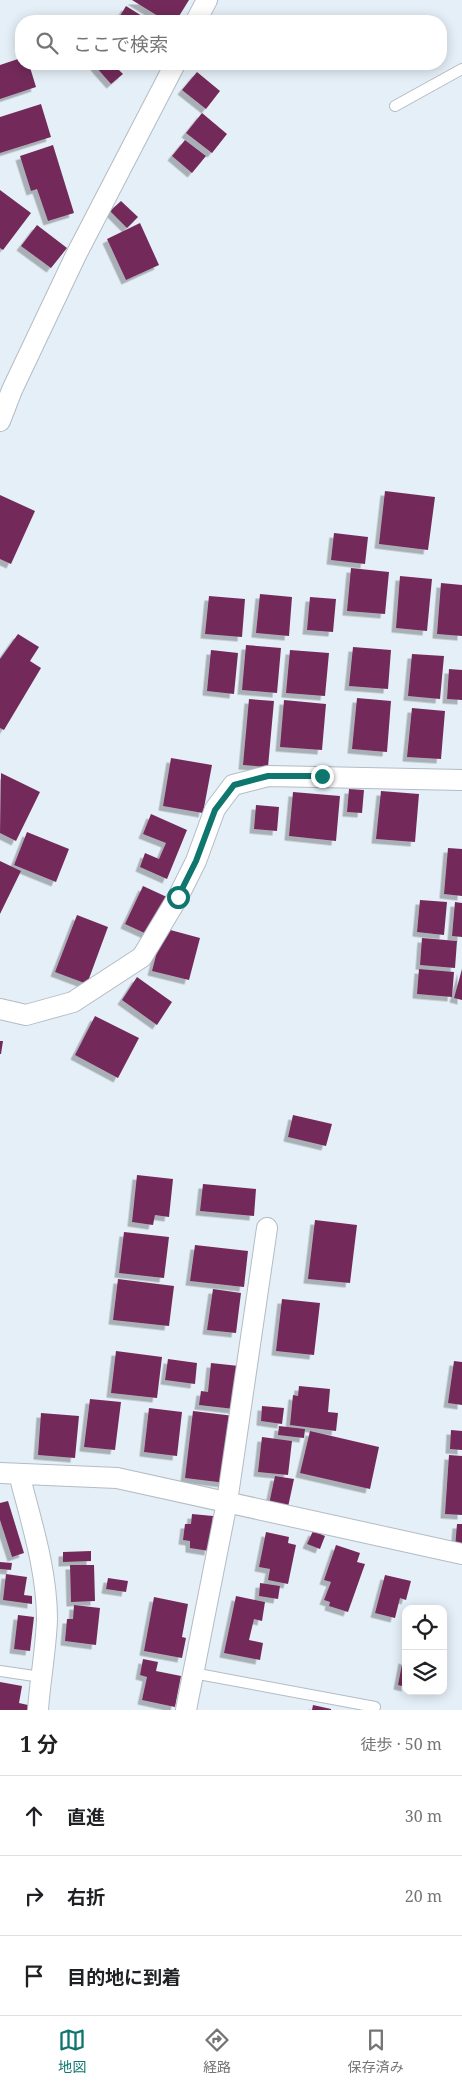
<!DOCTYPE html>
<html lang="ja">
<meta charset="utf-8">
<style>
:root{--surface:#fff;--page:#f2f2f2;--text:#202124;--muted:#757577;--line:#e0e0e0;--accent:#0f766e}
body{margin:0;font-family:"Noto Serif","Noto Sans JP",serif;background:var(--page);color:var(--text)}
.controls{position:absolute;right:15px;bottom:15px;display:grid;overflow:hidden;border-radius:10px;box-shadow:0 2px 12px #0003}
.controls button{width:45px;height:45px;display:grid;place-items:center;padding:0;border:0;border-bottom:1px solid var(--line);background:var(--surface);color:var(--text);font:25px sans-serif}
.stop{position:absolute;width:15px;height:15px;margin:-11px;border:4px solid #0f766e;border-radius:50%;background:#fff}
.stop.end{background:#0f766e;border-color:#fff;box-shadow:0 1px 5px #0008}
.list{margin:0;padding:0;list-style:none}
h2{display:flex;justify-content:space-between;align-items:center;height:65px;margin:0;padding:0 20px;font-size:21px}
h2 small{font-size:16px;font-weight:400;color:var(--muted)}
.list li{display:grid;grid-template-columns:32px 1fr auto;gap:15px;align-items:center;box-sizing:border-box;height:80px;padding:0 20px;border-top:1px solid var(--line)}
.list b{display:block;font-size:19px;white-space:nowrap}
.list em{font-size:16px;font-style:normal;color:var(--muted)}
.icon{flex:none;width:28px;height:28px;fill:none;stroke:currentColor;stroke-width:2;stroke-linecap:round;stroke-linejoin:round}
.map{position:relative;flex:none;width:462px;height:1710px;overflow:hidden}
.search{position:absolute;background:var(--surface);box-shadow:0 2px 12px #0003;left:15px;right:15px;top:15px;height:55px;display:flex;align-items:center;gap:12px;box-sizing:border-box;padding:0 18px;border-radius:20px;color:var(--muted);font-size:19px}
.sheet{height:305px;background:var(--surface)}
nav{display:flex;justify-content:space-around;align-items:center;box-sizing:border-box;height:70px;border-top:1px solid var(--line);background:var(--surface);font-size:14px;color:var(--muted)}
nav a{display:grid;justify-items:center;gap:2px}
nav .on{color:var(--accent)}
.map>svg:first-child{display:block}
</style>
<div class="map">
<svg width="462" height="1710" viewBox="0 0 462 1710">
<defs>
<filter id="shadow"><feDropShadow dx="-4.5" dy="4.5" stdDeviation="0" flood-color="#0004"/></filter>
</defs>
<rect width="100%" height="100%" fill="#e5eff7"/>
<path fill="#732c5a" filter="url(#shadow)" d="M 132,0 L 189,0 L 176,21 L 166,21 Z
M 126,6 L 150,21 L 117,21 Z
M 21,58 L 21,64 L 29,64 L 36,87 L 0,99 L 0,65 Z
M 98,64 L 113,64 L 123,74 L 111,84 L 95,66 Z
M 197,72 L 220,91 L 206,109 L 182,90 Z
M 41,104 L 51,137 L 0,153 L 0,117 Z
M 202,113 L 227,134 L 212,153 L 186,133 Z
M 185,140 L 206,156 L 192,173 L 172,156 Z
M 53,145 L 74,213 L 48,221 L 37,189 L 31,191 L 20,156 Z
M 0,190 L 31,213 L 3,250 L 0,248 Z
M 121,201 L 138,217 L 127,228 L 110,211 Z
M 140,223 L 159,265 L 126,280 L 107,239 Z
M 37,225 L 67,248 L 51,268 L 21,246 Z
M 385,491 L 435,497 L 428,550 L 379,544 Z
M 0,495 L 35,511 L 11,564 L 0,559 Z
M 334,533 L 368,537 L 365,564 L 331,560 Z
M 351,568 L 389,572 L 385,614 L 347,611 Z
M 400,576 L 432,579 L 427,631 L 396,628 Z
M 441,583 L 462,585 L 462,636 L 437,634 Z
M 260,594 L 292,597 L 289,636 L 256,633 Z
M 209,596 L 245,599 L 242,637 L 205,634 Z
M 310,597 L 336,599 L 333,632 L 307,630 Z
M 18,634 L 39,647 L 30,661 L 41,668 L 4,730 L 0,728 L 0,659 Z
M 246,645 L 281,648 L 277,693 L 242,690 Z
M 353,647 L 391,650 L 388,689 L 349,686 Z
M 211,650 L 238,653 L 234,694 L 207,691 Z
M 290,650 L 329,653 L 325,696 L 286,693 Z
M 412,654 L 444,656 L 440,699 L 408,696 Z
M 449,669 L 462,670 L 462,700 L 447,699 Z
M 357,698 L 391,701 L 387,752 L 352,749 Z
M 249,699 L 274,701 L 268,767 L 243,765 Z
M 284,700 L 326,704 L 322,750 L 280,747 Z
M 412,708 L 445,711 L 441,759 L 407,757 Z
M 171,758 L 212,765 L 203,813 L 163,806 Z
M 1,773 L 40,792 L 16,841 L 0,833 Z
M 349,789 L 364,790 L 362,813 L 347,812 Z
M 381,791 L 419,794 L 415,842 L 376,839 Z
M 293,792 L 340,796 L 336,841 L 289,836 Z
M 256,805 L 279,807 L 277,831 L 254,829 Z
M 151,814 L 187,830 L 167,879 L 140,867 L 145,853 L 159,859 L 166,843 L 143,834 Z
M 27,832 L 69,849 L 56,882 L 14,865 Z
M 448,848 L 462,849 L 462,896 L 444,894 Z
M 0,861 L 21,871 L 0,914 Z
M 143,886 L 169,898 L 151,936 L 125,924 Z
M 420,900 L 447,902 L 444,935 L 417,932 Z
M 455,902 L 462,903 L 462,937 L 452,936 Z
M 77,915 L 108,927 L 87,984 L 55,972 Z
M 163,928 L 200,938 L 189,980 L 152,971 Z
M 422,938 L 457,941 L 455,968 L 420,965 Z
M 419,969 L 454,972 L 452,997 L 417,994 Z
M 462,969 L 462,1000 L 454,998 Z
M 137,977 L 172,1002 L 157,1025 L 122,1000 Z
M 95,1016 L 139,1038 L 118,1078 L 75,1055 Z
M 0,1041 L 3,1041 L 1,1054 L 0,1054 Z
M 293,1115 L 332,1124 L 326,1146 L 288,1137 Z
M 137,1175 L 173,1179 L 169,1217 L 155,1215 L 153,1225 L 132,1222 Z
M 203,1184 L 256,1189 L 254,1216 L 200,1211 Z
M 315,1220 L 357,1225 L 350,1283 L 308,1279 Z
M 124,1232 L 169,1237 L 164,1278 L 119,1273 Z
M 195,1245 L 248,1251 L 244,1287 L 190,1281 Z
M 118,1279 L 174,1286 L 169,1326 L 113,1320 Z
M 213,1289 L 241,1293 L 236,1333 L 207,1330 Z
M 282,1299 L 320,1303 L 314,1355 L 276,1351 Z
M 116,1351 L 162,1357 L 157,1398 L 111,1393 Z
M 168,1359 L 197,1363 L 195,1384 L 165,1380 Z
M 454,1361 L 462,1362 L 462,1405 L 448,1403 Z
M 211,1363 L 239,1366 L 234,1409 L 199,1405 L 201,1391 L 208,1392 Z
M 299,1386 L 330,1389 L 328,1412 L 338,1413 L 336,1431 L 290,1425 L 293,1395 L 298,1396 Z
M 90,1399 L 121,1402 L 115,1450 L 84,1447 Z
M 262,1406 L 284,1408 L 282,1424 L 261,1421 Z
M 149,1408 L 182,1412 L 177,1456 L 144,1452 Z
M 193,1411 L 234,1416 L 226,1483 L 185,1478 Z
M 41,1413 L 79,1416 L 75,1458 L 38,1455 Z
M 279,1426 L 305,1429 L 304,1438 L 278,1435 Z
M 451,1430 L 462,1431 L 462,1450 L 450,1449 Z
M 310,1431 L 379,1447 L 370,1489 L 300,1473 Z
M 262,1437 L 292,1441 L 288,1475 L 258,1472 Z
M 449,1455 L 462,1456 L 462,1515 L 445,1514 Z
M 275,1476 L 294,1479 L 288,1507 L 269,1504 Z
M 8,1501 L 24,1553 L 12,1557 L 0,1520 L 0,1503 Z
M 192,1514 L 213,1516 L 209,1551 L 190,1548 L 190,1541 L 183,1540 L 185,1524 L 191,1524 Z
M 457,1524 L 462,1524 L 462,1548 L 455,1548 Z
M 313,1531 L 325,1536 L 320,1549 L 307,1544 Z
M 266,1532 L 289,1537 L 288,1543 L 296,1545 L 288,1584 L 268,1580 L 270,1569 L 259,1567 Z
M 336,1545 L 360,1553 L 357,1562 L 365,1564 L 348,1612 L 329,1606 L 330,1602 L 324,1600 L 331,1582 L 324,1580 Z
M 91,1551 L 91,1561 L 63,1562 L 63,1552 Z
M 0,1562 L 12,1563 L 11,1570 L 0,1569 Z
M 70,1565 L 94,1565 L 95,1601 L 71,1602 Z
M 6,1574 L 27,1577 L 24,1595 L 32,1596 L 32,1604 L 3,1600 Z
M 385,1575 L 411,1581 L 406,1600 L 400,1598 L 395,1618 L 375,1613 Z
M 108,1578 L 128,1581 L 126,1592 L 106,1589 Z
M 260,1583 L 280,1586 L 278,1599 L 259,1596 Z
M 236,1596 L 265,1602 L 262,1621 L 254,1619 L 249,1640 L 263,1643 L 260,1660 L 224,1653 Z
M 154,1597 L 188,1604 L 182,1637 L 186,1638 L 182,1658 L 144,1651 Z
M 74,1605 L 100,1608 L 96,1645 L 65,1641 L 67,1619 L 73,1619 Z
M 18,1615 L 34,1617 L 30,1651 L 14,1649 Z
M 143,1659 L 158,1662 L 156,1671 L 181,1676 L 175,1707 L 142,1700 L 147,1677 L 140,1675 Z
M 403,1659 L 406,1660 L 406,1687 L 398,1685 Z
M 0,1682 L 22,1686 L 19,1703 L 28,1705 L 28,1710 L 0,1710 Z
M 313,1705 L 331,1709 L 331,1710 L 312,1710 Z"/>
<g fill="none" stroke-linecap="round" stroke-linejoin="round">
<defs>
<path id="lane" d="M 395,106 L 462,69
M 0,1671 L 41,1677
M 193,1673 L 375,1707"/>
<path id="street" d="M 196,21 L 207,0
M 0,421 L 12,390 L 76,255 L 175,64
M 0,1009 L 26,1015 L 73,1002 L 142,957 L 178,897 L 196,861 L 215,809 L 233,785 L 268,776 L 462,780
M 0,1473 L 117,1478 L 462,1554
M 19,1474 C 31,1521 47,1570 47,1619 C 46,1650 40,1680 38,1710
M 186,1710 L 227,1502 L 267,1228"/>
</defs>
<use href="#lane" stroke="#b3bcc4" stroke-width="12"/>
<use href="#street" stroke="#b3bcc4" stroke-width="22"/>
<use href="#lane" stroke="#fff" stroke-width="10"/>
<use href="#street" stroke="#fff" stroke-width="20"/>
</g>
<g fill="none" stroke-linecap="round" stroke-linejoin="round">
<path stroke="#0f766e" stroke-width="6" d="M 178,897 L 196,861 L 215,810 L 234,785 L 268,776 L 322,776"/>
</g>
</svg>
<div class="controls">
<button><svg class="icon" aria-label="locate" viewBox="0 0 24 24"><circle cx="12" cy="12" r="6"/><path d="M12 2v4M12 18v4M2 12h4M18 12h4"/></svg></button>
<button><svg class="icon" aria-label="layers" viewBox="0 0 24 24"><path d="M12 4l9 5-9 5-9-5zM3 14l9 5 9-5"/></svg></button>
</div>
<div class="stop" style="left:178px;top:897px"></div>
<div class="stop end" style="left:322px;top:776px"></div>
<div class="search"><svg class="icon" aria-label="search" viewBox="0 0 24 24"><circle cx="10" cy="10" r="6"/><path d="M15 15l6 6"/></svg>ここで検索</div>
</div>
<section class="sheet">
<h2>1 分<small>徒歩 · 50 m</small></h2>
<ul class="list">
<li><svg class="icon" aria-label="ahead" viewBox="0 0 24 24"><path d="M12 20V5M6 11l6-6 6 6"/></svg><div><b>直進</b></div><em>30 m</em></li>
<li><svg class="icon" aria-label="right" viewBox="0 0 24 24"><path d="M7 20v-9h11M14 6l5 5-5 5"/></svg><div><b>右折</b></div><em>20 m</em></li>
<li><svg class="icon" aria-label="arrive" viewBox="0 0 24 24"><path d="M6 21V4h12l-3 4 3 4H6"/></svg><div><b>目的地に到着</b></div></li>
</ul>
</section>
<nav>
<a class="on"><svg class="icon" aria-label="map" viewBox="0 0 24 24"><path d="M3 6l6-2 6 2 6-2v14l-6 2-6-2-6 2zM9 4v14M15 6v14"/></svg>地図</a>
<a><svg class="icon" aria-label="directions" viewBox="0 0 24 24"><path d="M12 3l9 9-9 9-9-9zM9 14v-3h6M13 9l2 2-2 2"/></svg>経路</a>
<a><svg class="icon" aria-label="saved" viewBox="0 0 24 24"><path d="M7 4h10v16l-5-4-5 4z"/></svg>保存済み</a>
</nav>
